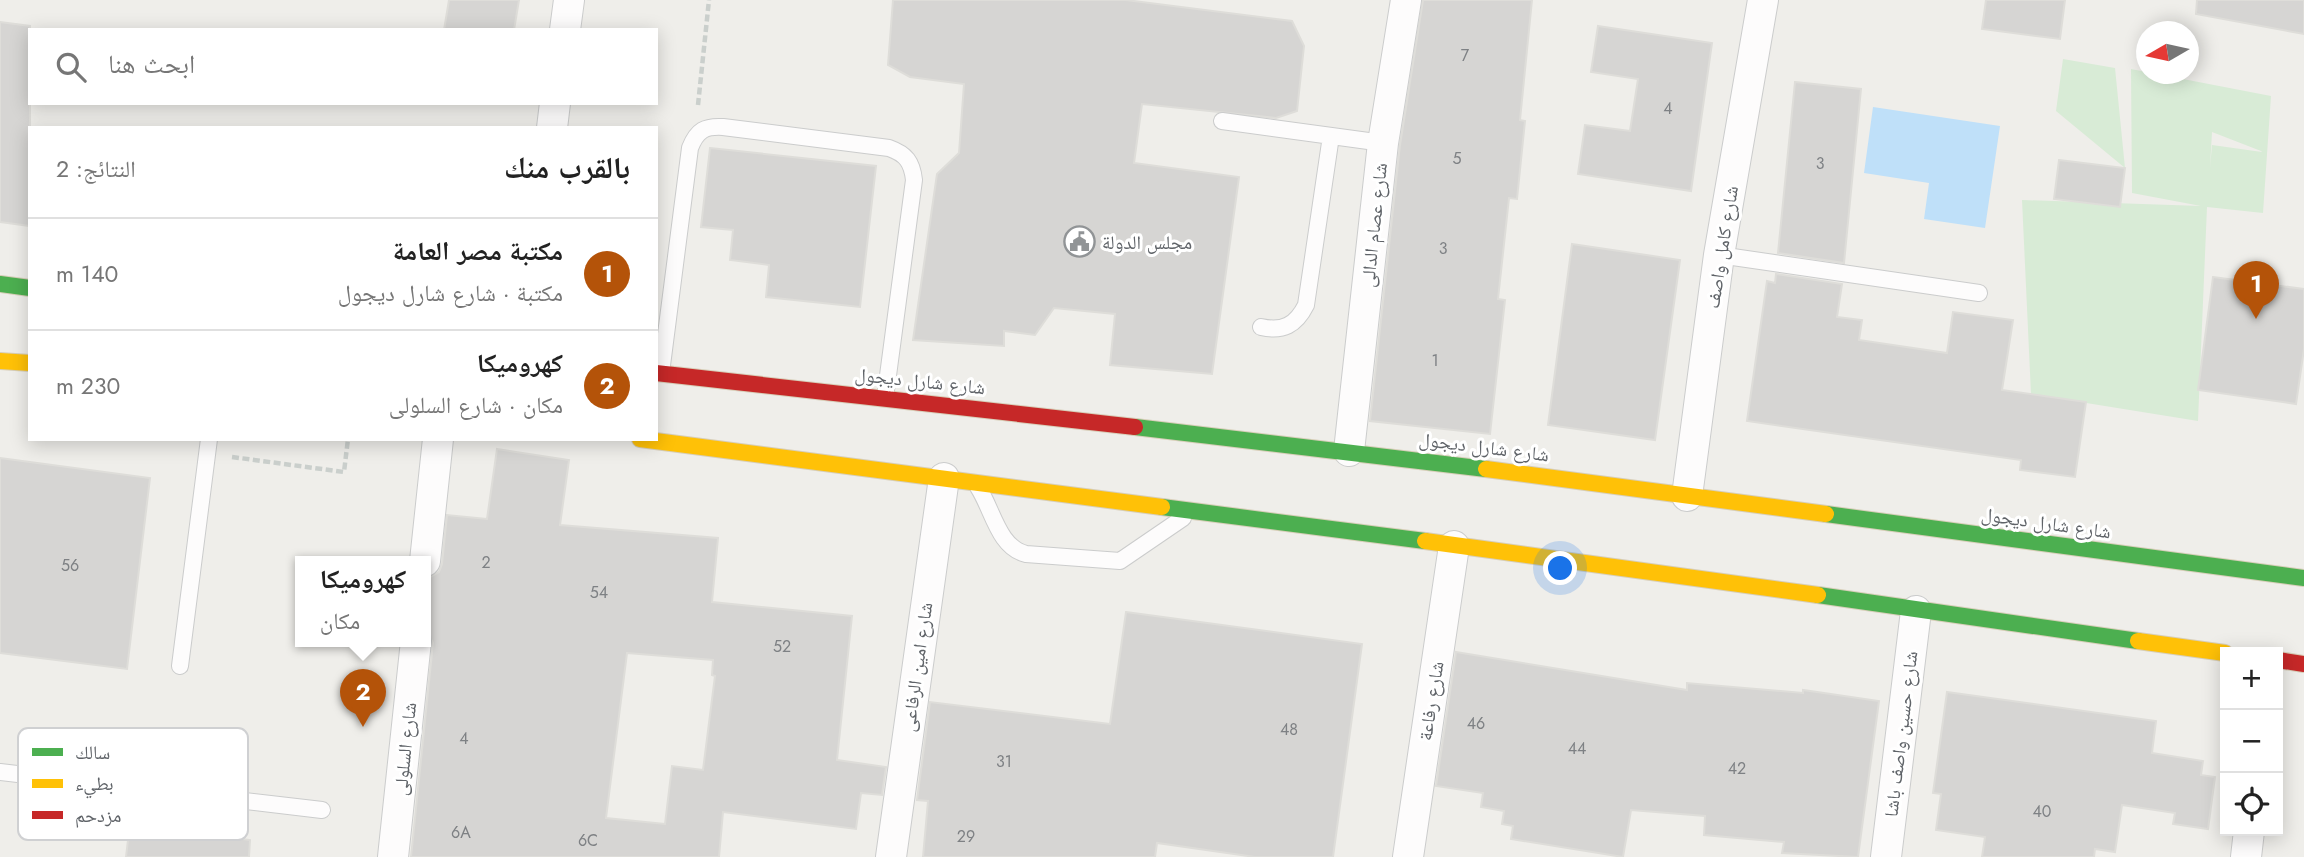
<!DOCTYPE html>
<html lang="ar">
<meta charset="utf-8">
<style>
:root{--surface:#fff;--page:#f2f2f2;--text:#222;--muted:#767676;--line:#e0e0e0;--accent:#b45309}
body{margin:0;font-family:Jost,"Noto Naskh Arabic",sans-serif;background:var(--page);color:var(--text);direction:rtl}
.controls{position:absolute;right:21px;bottom:21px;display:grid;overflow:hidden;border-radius:0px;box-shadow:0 4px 18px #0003}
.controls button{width:63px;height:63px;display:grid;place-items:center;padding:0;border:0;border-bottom:2px solid var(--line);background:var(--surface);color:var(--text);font:35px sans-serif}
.compass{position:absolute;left:2136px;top:21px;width:63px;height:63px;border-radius:50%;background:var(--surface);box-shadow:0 4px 18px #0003;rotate:261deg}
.you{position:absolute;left:1561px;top:569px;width:24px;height:24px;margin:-18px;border:5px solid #fff;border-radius:50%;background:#1a73e8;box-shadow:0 0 0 10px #1a73e833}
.badge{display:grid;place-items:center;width:46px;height:46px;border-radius:50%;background:var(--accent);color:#fff;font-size:23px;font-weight:700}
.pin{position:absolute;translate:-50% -58px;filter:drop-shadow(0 2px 4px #0008)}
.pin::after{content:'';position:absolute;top:37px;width:24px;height:21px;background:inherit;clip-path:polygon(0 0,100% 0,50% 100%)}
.popup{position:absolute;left:295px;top:556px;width:136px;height:91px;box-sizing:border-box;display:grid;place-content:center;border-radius:0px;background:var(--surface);filter:drop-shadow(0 2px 5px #0005);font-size:23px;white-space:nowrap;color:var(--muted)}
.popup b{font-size:26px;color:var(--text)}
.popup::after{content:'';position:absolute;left:50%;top:100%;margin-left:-14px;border:14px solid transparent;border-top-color:var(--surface)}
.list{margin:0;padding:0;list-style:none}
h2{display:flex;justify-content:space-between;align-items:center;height:91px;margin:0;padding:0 28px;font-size:30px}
h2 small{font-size:23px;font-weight:400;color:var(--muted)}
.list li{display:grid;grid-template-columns:46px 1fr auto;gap:21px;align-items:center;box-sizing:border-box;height:112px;padding:0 28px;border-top:2px solid var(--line)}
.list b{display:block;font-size:26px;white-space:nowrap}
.list p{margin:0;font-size:23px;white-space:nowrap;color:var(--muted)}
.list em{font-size:23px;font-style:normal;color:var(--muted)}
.icon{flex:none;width:38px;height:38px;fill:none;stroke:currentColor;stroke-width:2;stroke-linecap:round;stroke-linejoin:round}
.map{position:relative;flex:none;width:2304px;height:857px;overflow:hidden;direction:ltr}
.search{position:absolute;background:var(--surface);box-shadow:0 4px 18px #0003;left:28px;top:28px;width:630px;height:77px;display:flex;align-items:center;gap:18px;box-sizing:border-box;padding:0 24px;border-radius:0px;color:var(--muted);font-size:26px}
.panel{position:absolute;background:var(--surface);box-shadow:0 4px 18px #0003;left:28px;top:126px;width:630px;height:315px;border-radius:0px;direction:rtl}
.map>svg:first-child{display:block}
</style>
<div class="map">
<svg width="2304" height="857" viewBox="0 0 2304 857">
<rect width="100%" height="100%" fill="#efeeea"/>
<path fill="#d8ebd6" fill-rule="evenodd" d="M 2063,59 L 2115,68 L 2125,168 L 2056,111 Z
M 2131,69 L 2271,96 L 2263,213 L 2207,207 L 2198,421 L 2031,394 L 2022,200 L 2201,206 L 2132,193 ZM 2212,132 L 2261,151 L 2262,152 L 2212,145 L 2210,168 Z"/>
<path fill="#bfe0f9" d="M 1873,107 L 2000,126 L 1985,228 L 1924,219 L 1929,183 L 1864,173 Z"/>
<path fill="#d6d5d3" stroke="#deddd9" stroke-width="2" fill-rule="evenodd" d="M 449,0 L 519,0 L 514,30 L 444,30 Z
M 893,0 L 1126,0 L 1292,21 L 1304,46 L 1297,111 L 1276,118 L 1142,104 L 1134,163 L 1239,177 L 1212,374 L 1110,365 L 1115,314 L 1054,308 L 1035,335 L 1004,331 L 1004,346 L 913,340 L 937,174 L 959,153 L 964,84 L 910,77 L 888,65 Z
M 1423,0 L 1532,0 L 1520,120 L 1525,121 L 1517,199 L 1509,198 L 1498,299 L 1505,300 L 1490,434 L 1370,421 L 1400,145 Z
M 1986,0 L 2065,0 L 2060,39 L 1982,29 Z
M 2197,0 L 2304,0 L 2304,34 L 2196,14 Z
M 0,22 L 30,26 L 30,226 L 0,222 Z
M 1598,26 L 1712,43 L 1691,191 L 1578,174 L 1585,125 L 1630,131 L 1638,79 L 1591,72 Z
M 1795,82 L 1861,89 L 1844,263 L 1778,253 Z
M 710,148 L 876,166 L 860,307 L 766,297 L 769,265 L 730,260 L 733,230 L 701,227 Z
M 2059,160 L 2125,168 L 2120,207 L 2054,199 Z
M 1572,244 L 1680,260 L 1655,440 L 1548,425 Z
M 1776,274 L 1842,284 L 1837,317 L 1862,320 L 1859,340 L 1947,353 L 1953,312 L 2013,320 L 2002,390 L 2086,402 L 2075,477 L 2020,470 L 2021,460 L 1747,421 L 1767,281 L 1775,283 Z
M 2213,277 L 2304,289 L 2304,349 L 2296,404 L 2198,390 Z
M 497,449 L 569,460 L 560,525 L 718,538 L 712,602 L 852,616 L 837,760 L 886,767 L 882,795 L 861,793 L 856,829 L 723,812 L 719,857 L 411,857 L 433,643 L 426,627 L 428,578 L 439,572 L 442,564 L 447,515 L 487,519 ZM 627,653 L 713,660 L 712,675 L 715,676 L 703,770 L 672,766 L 665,824 L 606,818 Z
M 0,458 L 150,478 L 127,669 L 0,653 Z
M 1126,612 L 1362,644 L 1333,857 L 1255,857 L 1157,843 L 1155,857 L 923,857 L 928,801 L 917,800 L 930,702 L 1110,724 Z
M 1456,652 L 1687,690 L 1687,683 L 1803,693 L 1803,690 L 1879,701 L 1858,857 L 1782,853 L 1784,842 L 1704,835 L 1705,816 L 1631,810 L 1623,857 L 1511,839 L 1513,826 L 1502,824 L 1504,811 L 1481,807 L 1483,793 L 1436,786 Z
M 1947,692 L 2156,721 L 2152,753 L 2203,761 L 2201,775 L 2215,777 L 2208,829 L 2173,824 L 2175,813 L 2122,805 L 2115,852 L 2095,849 L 2094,857 L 1982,857 L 1985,837 L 1936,830 L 1941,794 L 1933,793 Z
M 130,823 L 250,840 L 249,857 L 126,857 Z"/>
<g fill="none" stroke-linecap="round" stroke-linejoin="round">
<defs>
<path id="lane" d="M 1222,121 L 1383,143
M 1719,255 L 1979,293
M 1261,327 C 1283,332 1296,325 1306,305 L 1331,136
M 661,373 L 690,148 C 697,130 705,126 723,127 L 889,148 C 906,154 912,162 914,180 L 885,398
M 978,487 C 993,510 998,547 1026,554 L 1120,561 L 1183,518
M 180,666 L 209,439
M 0,772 L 322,810"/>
<path id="street" d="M 565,30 L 569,0
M 552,128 L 555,103
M 1349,451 L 1383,143 L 1406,0
M 1687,496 L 1719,255 L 1763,0
M 425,561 L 438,439
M 393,857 L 416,641
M 891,857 L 944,478
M 1408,857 L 1454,546
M 1886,857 L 1916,611
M 2246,857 L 2249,831"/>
<path id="fast" d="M 0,284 L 30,288
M 1135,427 L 1486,469
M 1162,507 L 1425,541
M 1826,514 L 2304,578
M 1818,595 L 2138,641"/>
<path id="slow" d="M 0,361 L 30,363
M 640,439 L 1162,507
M 1486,469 L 1826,514
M 1425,541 L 1818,595
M 2138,641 L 2225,653"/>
<path id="jam" d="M 656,373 L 1135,427
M 2278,660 L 2304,664"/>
</defs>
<use href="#lane" stroke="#cbcccc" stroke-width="18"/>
<use href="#street" stroke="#cbcccc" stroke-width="32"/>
<use href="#fast" stroke="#d7ceb8" stroke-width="18"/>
<use href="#slow" stroke="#d7ceb8" stroke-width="18"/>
<use href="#jam" stroke="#d7ceb8" stroke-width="18"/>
<path stroke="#cacfcc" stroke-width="4.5" stroke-dasharray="7 3.5" stroke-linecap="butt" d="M 698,105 L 709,0
M 232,457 L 344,472 L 348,439"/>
<use href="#lane" stroke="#fdfcfc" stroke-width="16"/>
<use href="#street" stroke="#fdfcfc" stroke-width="30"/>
<use href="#fast" stroke="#4caf50" stroke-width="16"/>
<use href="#slow" stroke="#ffc107" stroke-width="16"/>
<use href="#jam" stroke="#c62828" stroke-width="16"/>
</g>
<defs>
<symbol id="civic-ring" viewBox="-11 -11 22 22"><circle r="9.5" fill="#fff" stroke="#919496" stroke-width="1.5"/><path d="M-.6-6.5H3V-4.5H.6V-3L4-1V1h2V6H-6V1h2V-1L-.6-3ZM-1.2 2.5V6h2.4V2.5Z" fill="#919496"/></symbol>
</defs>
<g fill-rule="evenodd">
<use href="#civic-ring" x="1062" y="224" width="35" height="35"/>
</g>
<g text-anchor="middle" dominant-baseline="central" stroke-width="6" stroke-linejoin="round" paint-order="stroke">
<g font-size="16" fill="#7e8184">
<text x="1465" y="55">7</text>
<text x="1668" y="108">4</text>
<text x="1457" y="158">5</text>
<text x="1820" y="163">3</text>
<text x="1443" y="248">3</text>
<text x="1435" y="360">1</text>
<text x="486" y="562">2</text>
<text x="70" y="565">56</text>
<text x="599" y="592">54</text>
<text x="782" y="646">52</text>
<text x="1476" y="723">46</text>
<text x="1289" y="729">48</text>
<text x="464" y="738">4</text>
<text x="1577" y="748">44</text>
<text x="1004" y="761">31</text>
<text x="1737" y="768">42</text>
<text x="2042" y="811">40</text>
<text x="461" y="832">6A</text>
<text x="966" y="836">29</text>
<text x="588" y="840">6C</text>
</g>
<g font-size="19" fill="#5f6368" stroke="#fff">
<text transform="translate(1374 225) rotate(-84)">شارع عصام الدالى</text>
<text transform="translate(1722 247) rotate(-81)">شارع كامل واصف</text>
<text transform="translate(920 381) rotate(6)">شارع شارل ديجول</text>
<text transform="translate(1484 447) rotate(7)">شارع شارل ديجول</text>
<text transform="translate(2046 523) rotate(8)">شارع شارل ديجول</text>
<text transform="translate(917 667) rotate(-82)">شارع امين الرفاعى</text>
<text transform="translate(1431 701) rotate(-81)">شارع رفاعة</text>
<text transform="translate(1901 734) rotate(-83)">شارع حسين واصف باشا</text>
<text transform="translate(405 749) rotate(-84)">شارع السلولى</text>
</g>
<g font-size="19" fill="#5f6368" stroke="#fff" text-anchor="start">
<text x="1102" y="242">مجلس الدولة</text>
</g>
</g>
<rect x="18" y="728" width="230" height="112" rx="10" fill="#fff" stroke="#cfd0d2" stroke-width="2"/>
<rect x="32" y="748" width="31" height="8" fill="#4caf50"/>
<rect x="32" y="779" width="31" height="9" fill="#ffc107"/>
<rect x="32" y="811" width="31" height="8" fill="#c62828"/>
<g font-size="19" fill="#5f6368">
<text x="75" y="759">سالك</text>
<text x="75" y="790">بطيء</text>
<text x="75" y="822">مزدحم</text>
</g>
</svg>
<div class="controls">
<button>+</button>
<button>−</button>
<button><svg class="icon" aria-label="locate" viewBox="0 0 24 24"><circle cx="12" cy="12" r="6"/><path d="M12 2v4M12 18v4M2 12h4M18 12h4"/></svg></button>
</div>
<svg class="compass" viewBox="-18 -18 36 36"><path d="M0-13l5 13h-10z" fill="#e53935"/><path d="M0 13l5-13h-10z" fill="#767676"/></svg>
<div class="you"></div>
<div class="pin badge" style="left:2256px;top:319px">1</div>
<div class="pin badge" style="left:363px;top:727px">2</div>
<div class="popup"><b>كهروميكا</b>مكان</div>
<div class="search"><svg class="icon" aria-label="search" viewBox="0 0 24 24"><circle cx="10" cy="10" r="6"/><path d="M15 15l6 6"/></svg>ابحث هنا</div>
<section class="panel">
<h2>بالقرب منك<small>النتائج: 2</small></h2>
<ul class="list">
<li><span class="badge">1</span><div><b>مكتبة مصر العامة</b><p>مكتبة · شارع شارل ديجول</p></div><em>140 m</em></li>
<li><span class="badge">2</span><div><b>كهروميكا</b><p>مكان · شارع السلولى</p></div><em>230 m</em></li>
</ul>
</section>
</div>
